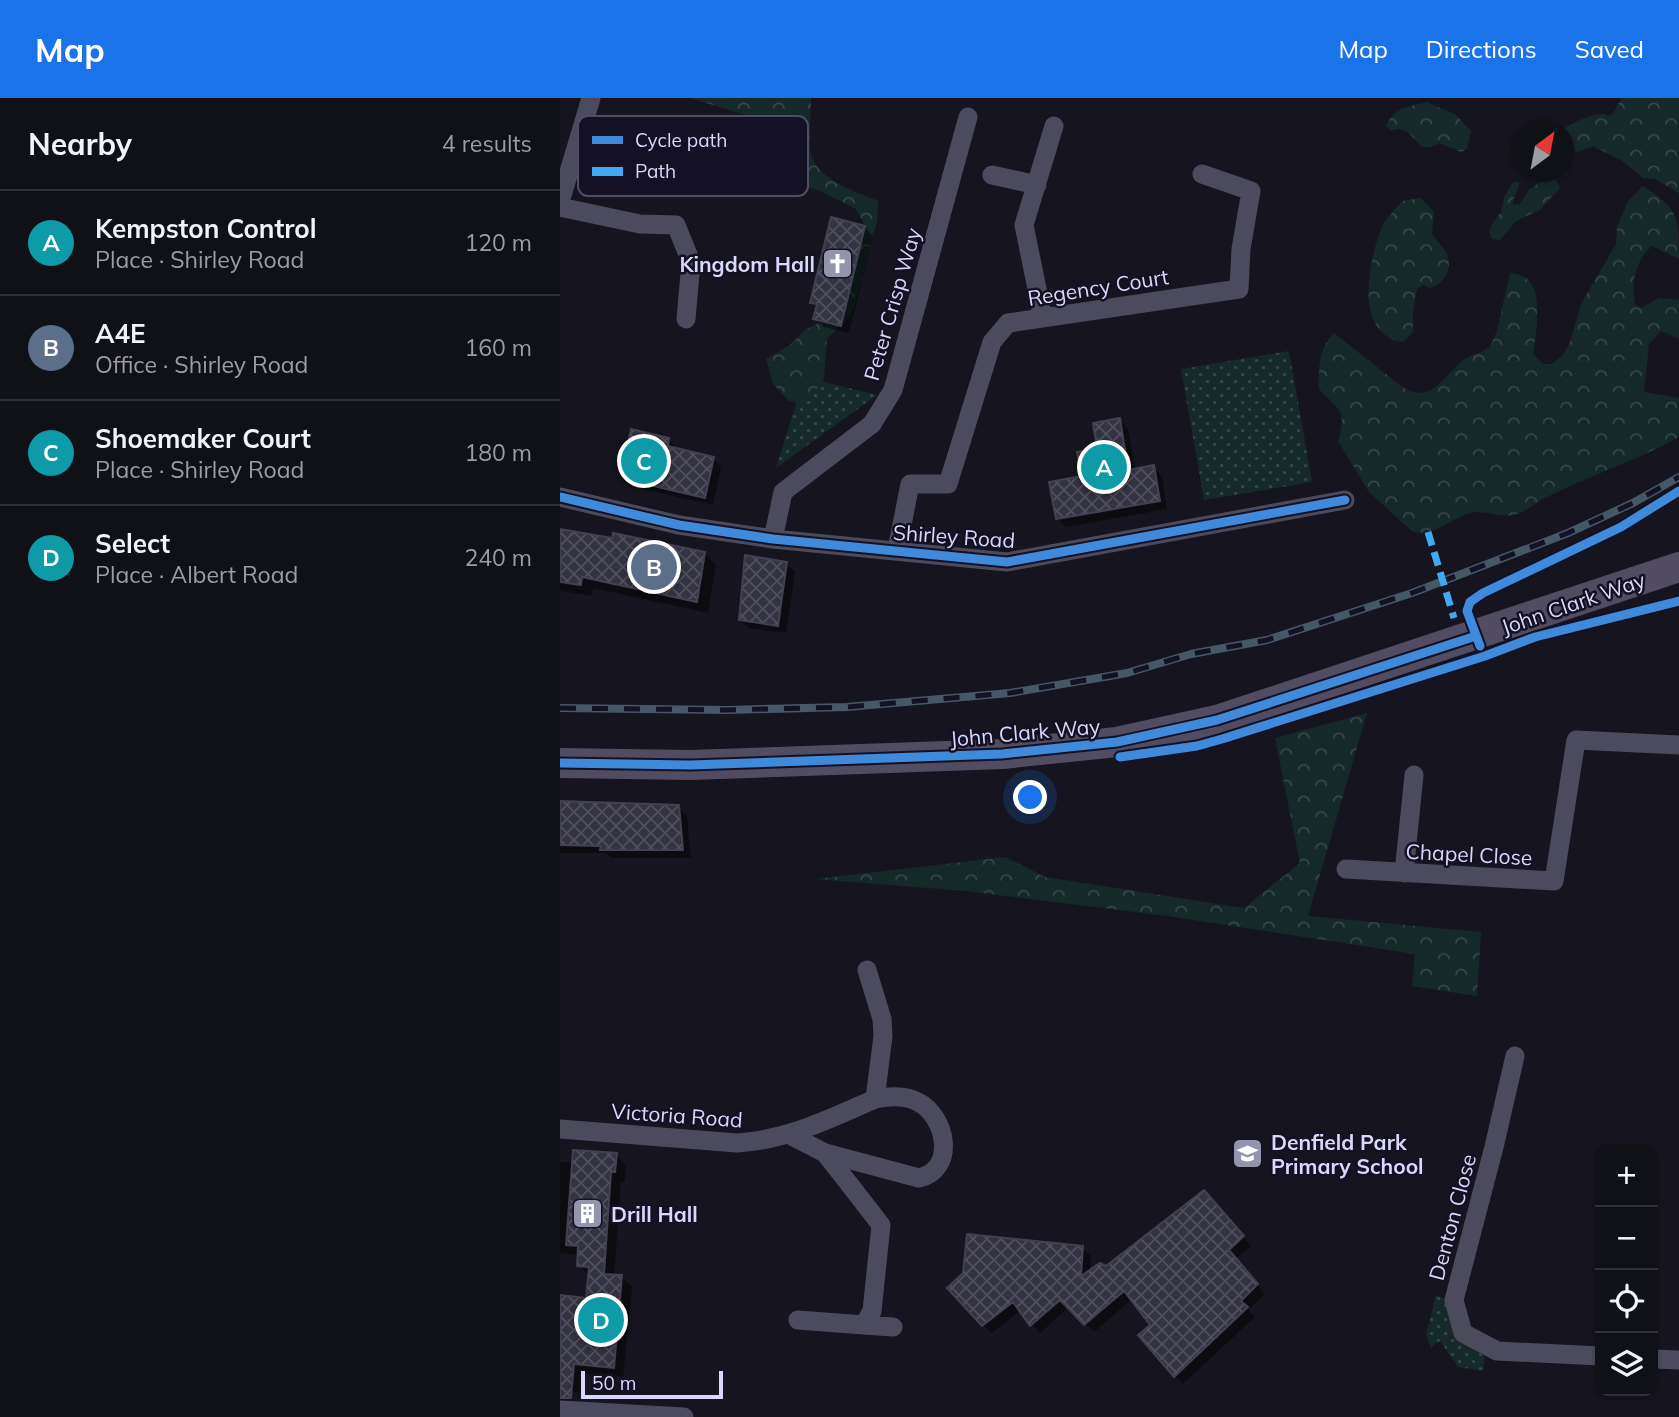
<!DOCTYPE html>
<meta charset="utf-8">
<style>
:root{--surface:#101017;--page:#1e1e24;--text:#f1f3f6;--muted:#9c9da1;--line:#303036;--accent:#1a73e8}
body{margin:0;font-family:Mulish,sans-serif;background:var(--page);color:var(--text)}
.controls{position:absolute;right:21px;bottom:21px;display:grid;overflow:hidden;border-radius:14px;box-shadow:0 2px 5px #0004}
.controls button{width:63px;height:63px;display:grid;place-items:center;padding:0;border:0;border-bottom:2px solid var(--line);background:var(--surface);color:var(--text);font:35px sans-serif}
.compass{position:absolute;left:951px;top:21px;width:63px;height:63px;border-radius:50%;background:var(--surface);box-shadow:0 2px 5px #0004;rotate:32deg}
.scale{position:absolute;left:21px;bottom:18px;width:142px;box-sizing:border-box;padding-left:7px;border:4px solid #dad8fa;border-top:0;font-size:19px;line-height:24px;white-space:nowrap;color:#dad8fa;-webkit-text-stroke:5px #131123;paint-order:stroke}
.you{position:absolute;left:471px;top:700px;width:24px;height:24px;margin:-18px;border:5px solid #fff;border-radius:50%;background:#1a73e8;box-shadow:0 0 0 10px #1a73e833}
.badge{display:grid;place-items:center;width:46px;height:46px;border-radius:50%;background:var(--accent);color:#fff;font-size:23px;font-weight:700}
.pin{position:absolute;translate:-50% -50%;border:4px solid #fff;box-shadow:0 2px 7px #0006}
.list{margin:0;padding:0;list-style:none}
h2{display:flex;justify-content:space-between;align-items:center;height:91px;margin:0;padding:0 28px;font-size:30px}
h2 small{font-size:23px;font-weight:400;color:var(--muted)}
.list li{display:grid;grid-template-columns:46px 1fr auto;gap:21px;align-items:center;box-sizing:border-box;height:105px;padding:0 28px;border-top:2px solid var(--line)}
.list b{display:block;font-size:26px;white-space:nowrap}
.list p{margin:0;font-size:23px;white-space:nowrap;color:var(--muted)}
.list em{font-size:23px;font-style:normal;color:var(--muted)}
.icon{flex:none;width:38px;height:38px;fill:none;stroke:currentColor;stroke-width:2;stroke-linecap:round;stroke-linejoin:round}
.map{position:relative;flex:none;width:1119px;height:1319px;overflow:hidden}
header{display:flex;align-items:center;gap:42px;box-sizing:border-box;height:98px;padding:0 35px;background:var(--accent);color:#fff}
header strong{font-size:33px}
nav{display:flex;gap:38px;margin-inline-start:auto;font-size:24px}
main{display:flex}
aside{flex:1;background:var(--surface)}
.map>svg:first-child{display:block}
</style>
<header>
<strong>Map</strong>
<nav><a>Map</a><a>Directions</a><a>Saved</a></nav>
</header>
<main>
<aside>
<h2>Nearby<small>4 results</small></h2>
<ul class="list">
<li><span class="badge" style="background:#0f9aa8">A</span><div><b>Kempston Control</b><p>Place · Shirley Road</p></div><em>120 m</em></li>
<li><span class="badge" style="background:#5c6f8a">B</span><div><b>A4E</b><p>Office · Shirley Road</p></div><em>160 m</em></li>
<li><span class="badge" style="background:#0f9aa8">C</span><div><b>Shoemaker Court</b><p>Place · Shirley Road</p></div><em>180 m</em></li>
<li><span class="badge" style="background:#0f9aa8">D</span><div><b>Select</b><p>Place · Albert Road</p></div><em>240 m</em></li>
</ul>
</aside>
<div class="map">
<svg width="1119" height="1319" viewBox="0 0 1119 1319">
<defs>
<pattern id="grass-dots" width="8" height="8" patternUnits="userSpaceOnUse" patternTransform="scale(1.75)"><rect width="8" height="8" fill="#152929"/><path d="M2 2h.1M6 6h.1" fill="none" stroke="#364749" stroke-width="1.8" stroke-linecap="round"/></pattern>
<pattern id="forest-crowns" width="20" height="18" patternUnits="userSpaceOnUse" patternTransform="scale(1.75)"><rect width="20" height="18" fill="#152929"/><path d="M2 6a3 3 0 1 1 6 0M12 15a3 3 0 1 1 6 0" fill="none" stroke="#364749"/></pattern>
<pattern id="building-cross-hatch" width="8" height="8" patternUnits="userSpaceOnUse" patternTransform="scale(1.75)"><rect width="8" height="8" fill="#343341"/><path d="M0 0l8 8M0 8l8-8" fill="none" stroke="#51505d"/></pattern>
</defs>
<rect width="100%" height="100%" fill="#16151f"/>
<path fill="url(#grass-dots)" d="M 729,253 L 752,384 L 644,402 L 621,271 Z
M 244,279 L 317,297 L 216,370 Z
M 876,1197 L 889,1202 L 902,1245 L 925,1258 L 923,1273 L 898,1269 L 880,1243 L 871,1249 L 866,1237 Z"/>
<path fill="url(#forest-crowns)" d="M 130,0 L 251,0 C 251,17 249,34 250,51 C 253,81 295,93 318,103 L 317,123 L 293,213 L 284,225 L 267,240 L 264,281 L 248,303 L 230,304 L 213,286 L 206,261 L 230,247 L 245,232 L 263,223 L 276,222 L 284,216 L 305,127 L 296,111 L 262,94 L 237,85 L 224,94 L 213,82 L 214,64 L 228,58 L 235,32 Z
M 1062,0 L 1119,0 L 1119,95 L 1095,81 L 1083,80 L 1061,62 L 1033,48 L 1017,54 L 1004,50 L 1002,31 C 1018,24 1033,12 1051,18 Z
M 867,4 L 896,17 L 911,33 L 907,51 L 901,54 L 879,45 L 871,49 L 862,49 C 852,40 846,26 831,33 L 826,28 C 834,9 849,9 867,4 Z
M 992,75 L 1000,90 L 980,112 L 956,123 L 940,142 L 932,141 L 929,134 L 931,128 L 941,114 L 944,100 L 952,85 L 959,84 C 959,93 953,97 953,106 L 959,107 L 969,92 Z
M 1083,88 C 1119,111 1119,120 1119,161 L 1092,148 C 1075,163 1071,184 1075,206 L 1081,210 L 1099,200 L 1119,202 L 1119,241 L 1101,233 L 1089,246 L 1084,294 L 1119,300 L 1119,339 C 1076,363 1030,377 987,399 C 976,404 966,414 954,417 C 938,420 922,410 907,416 C 887,423 876,438 853,434 L 809,394 L 778,343 C 787,312 780,313 759,291 C 758,271 759,250 774,235 L 841,288 C 870,307 881,282 900,265 C 908,257 920,256 930,249 L 937,233 L 950,175 C 956,176 962,177 966,180 C 984,193 976,237 973,256 L 983,266 L 992,266 L 1003,257 L 1010,244 L 1021,206 L 1056,146 L 1057,129 L 1068,103 Z
M 861,100 L 874,114 L 872,136 C 877,144 886,151 888,159 C 892,174 882,186 870,190 L 863,187 L 857,191 L 853,214 L 853,234 L 843,244 C 792,236 809,161 822,129 C 827,119 836,111 842,103 Z
M 807,615 L 748,818 L 921,834 L 917,898 L 852,888 L 855,856 L 608,818 L 406,793 L 255,781 L 445,759 L 485,779 L 684,810 L 740,765 L 715,640 Z"/>
<path fill="#0007" d="M 304,129 L 313,138 L 289,235 L 264,229 L 255,220 L 258,210 L 252,204 Z
M 559,322 L 568,331 L 575,372 L 593,369 L 602,378 L 607,411 L 506,429 L 497,420 Z
M 109,341 L 117,352 L 153,360 L 161,369 L 153,407 L 79,390 L 70,382 L 72,374 L 65,367 Z
M 0,433 L 144,455 L 156,467 L 148,515 L 33,490 L 32,498 L 0,493 Z
M 226,465 L 235,474 L 226,535 L 189,530 L 180,522 Z
M 0,705 L 118,709 L 127,718 L 131,760 L 51,760 L 46,755 L 0,755 Z
M 56,1057 L 66,1067 L 65,1084 L 61,1084 L 54,1178 L 61,1179 L 72,1189 L 63,1279 L 24,1275 L 22,1295 L 0,1292 L 0,1199 L 28,1202 L 29,1177 L 19,1167 L 19,1157 L 0,1155 L 0,1064 L 14,1065 Z
M 653,1103 L 691,1148 L 676,1161 L 705,1196 L 688,1212 L 695,1219 L 623,1286 L 615,1278 L 592,1227 L 572,1201 L 534,1234 L 509,1209 L 480,1235 L 461,1212 L 432,1235 L 423,1227 L 522,1150 L 531,1158 L 530,1174 L 546,1170 Z"/>
<path fill="url(#building-cross-hatch)" stroke="#434151" stroke-width="2" d="M 271,119 L 305,128 L 281,228 L 253,221 L 257,206 L 250,205 Z
M 560,320 L 568,372 L 594,367 L 600,403 L 496,421 L 489,384 L 522,378 L 517,354 L 537,350 L 533,325 Z
M 71,331 L 109,340 L 108,348 L 154,359 L 145,400 L 68,382 L 71,369 L 63,367 Z
M 0,431 L 52,440 L 53,435 L 145,454 L 137,504 L 22,479 L 21,487 L 0,484 Z
M 185,457 L 227,464 L 218,528 L 179,522 Z
M 0,703 L 119,707 L 123,752 L 40,752 L 41,748 L 0,747 Z
M 13,1052 L 57,1055 L 55,1074 L 51,1074 L 44,1176 L 62,1177 L 54,1270 L 14,1266 L 11,1300 L 0,1300 L 0,1197 L 26,1200 L 29,1169 L 17,1168 L 18,1148 L 6,1147 Z
M 644,1092 L 684,1138 L 669,1152 L 698,1186 L 681,1203 L 688,1209 L 614,1279 L 578,1237 L 590,1227 L 564,1193 L 524,1227 L 500,1202 L 470,1228 L 453,1204 L 422,1228 L 387,1190 L 403,1175 L 407,1136 L 523,1148 L 521,1178 L 540,1165 L 546,1168 Z"/>
<g fill="none" stroke-linecap="round" stroke-linejoin="round">
<path stroke="#4c4b5e" stroke-width="19" d="M 432,77 L 477,87
M 0,104 L 31,0
M 0,109 L 80,126 L 116,127 L 131,164 L 126,221
M 483,220 L 464,127 L 494,28
M 0,399 L 119,427 L 213,441 L 447,464 L 785,402
M 213,441 L 223,394 L 312,326 L 333,292 L 408,19
M 337,452 L 350,386 L 388,386 L 432,244 L 448,225 L 679,191 L 681,151 L 691,93 L 642,76
M 786,771 L 994,783 L 1016,642 L 1119,647
M 844,775 L 854,677
M 307,872 L 322,921 L 323,938 L 315,1001
M 955,958 L 934,1049 L 894,1202 L 903,1235 L 937,1253 L 1040,1258
M 0,1031 L 177,1045 C 228,1042 269,1021 315,1001 C 329,998 345,997 358,1004 C 386,1018 397,1071 359,1080 L 265,1055 L 230,1037
M 238,1222 L 304,1227 L 312,1213 L 321,1127 L 265,1055
M 304,1227 L 333,1229
M 1093,1261 L 1119,1262
M 0,1312 L 124,1319"/>
<path stroke="#524c62" stroke-width="30" d="M 0,665 L 130,667 L 442,656 L 557,644 L 657,622 L 1119,469"/>
<defs>
<path id="rail" d="M 0,610 L 167,612 L 287,609 L 450,595 L 567,575 L 631,556 L 707,542 L 852,495 L 1008,435 L 1073,405 L 1119,379"/>
</defs>
<use href="#rail" stroke="#465865" stroke-width="8"/>
<use href="#rail" stroke="#131123" stroke-width="5" stroke-dasharray="16" stroke-linecap="butt"/>
<path stroke="#3fa9f5" stroke-width="7" stroke-dasharray="14 7" stroke-linecap="butt" d="M 868,434 L 894,520"/>
<defs>
<path id="cycleway" d="M 0,399 L 119,427 L 213,441 L 447,464 L 785,402
M 920,548 L 907,513 L 910,504 L 923,495 L 1061,429 L 1119,393
M 560,659 L 637,648 L 662,641 L 925,558 L 975,539 L 1119,503
M 0,665 L 130,667 L 442,656 L 557,644 L 657,622 L 916,538"/>
</defs>
<use href="#cycleway" stroke="#131123" stroke-width="13"/>
<use href="#cycleway" stroke="#408adc" stroke-width="9"/>
</g>
<defs>
<symbol id="church-square" viewBox="-11 -11 22 22"><rect x="-9" y="-9" width="18" height="18" rx="4" fill="#9594ad" stroke="#131123"/><path d="M-1.2-6h2.4v3.5h3.3v2.4h-3.3V6h-2.4V-.1h-3.3v-2.4h3.3Z" fill="#fff"/></symbol>
<symbol id="school-square" viewBox="-11 -11 22 22"><rect x="-9" y="-9" width="18" height="18" rx="4" fill="#9594ad" stroke="#131123"/><path d="M0-5L7-2L0 1L-7-2ZM-4 1L0 2.5L4 1V4Q0 6-4 4Z" fill="#fff"/></symbol>
<symbol id="building-square" viewBox="-11 -11 22 22"><rect x="-9" y="-9" width="18" height="18" rx="4" fill="#9594ad" stroke="#131123"/><path d="M-4-6H4V6H1V3H-1V6H-4ZM-2.5-4.3h1.7v1.8h-1.7ZM.8-4.3h1.7v1.8H.8ZM-2.5-1h1.7V.8h-1.7ZM.8-1h1.7V.8H.8Z" fill="#fff"/></symbol>
</defs>
<g fill-rule="evenodd">
<use href="#church-square" x="260" y="148" width="35" height="35"/>
<use href="#school-square" x="670" y="1038" width="35" height="35"/>
<use href="#building-square" x="10" y="1098" width="35" height="35"/>
</g>
<g text-anchor="middle" dominant-baseline="central" stroke-width="5" stroke-linejoin="round" paint-order="stroke">
<g font-size="21" font-weight="bold" fill="#dad8fa" stroke="#131123" text-anchor="start">
<text x="255" y="166" text-anchor="end">Kingdom Hall</text>
<text x="711" y="1044">Denfield Park<tspan x="711" dy="24">Primary School</tspan></text>
<text x="51" y="1116">Drill Hall</text>
</g>
<g font-size="21" fill="#dad8fa" stroke="#131123">
<text transform="translate(538 189) rotate(-9)">Regency Court</text>
<text transform="translate(332 206) rotate(-74)">Peter Crisp Way</text>
<text transform="translate(394 438) rotate(4)">Shirley Road</text>
<text transform="translate(1013 505) rotate(-19)">John Clark Way</text>
<text transform="translate(465 634) rotate(-5)">John Clark Way</text>
<text transform="translate(909 756) rotate(3)">Chapel Close</text>
<text transform="translate(117 1017) rotate(4)">Victoria Road</text>
<text transform="translate(892 1119) rotate(-75)">Denton Close</text>
</g>
</g>
<rect x="18" y="18" width="230" height="80" rx="10" fill="#131123" stroke="#4f4d64" stroke-width="2"/>
<rect x="32" y="38" width="31" height="8" fill="#408adc"/>
<rect x="32" y="69" width="31" height="9" fill="#3fa9f5"/>
<g font-size="19" fill="#dad8fa">
<text x="75" y="49">Cycle path</text>
<text x="75" y="80">Path</text>
</g>
</svg>
<div class="controls">
<button>+</button>
<button>−</button>
<button><svg class="icon" aria-label="locate" viewBox="0 0 24 24"><circle cx="12" cy="12" r="6"/><path d="M12 2v4M12 18v4M2 12h4M18 12h4"/></svg></button>
<button><svg class="icon" aria-label="layers" viewBox="0 0 24 24"><path d="M12 4l9 5-9 5-9-5zM3 14l9 5 9-5"/></svg></button>
</div>
<svg class="compass" viewBox="-18 -18 36 36"><path d="M0-13l5 13h-10z" fill="#e53935"/><path d="M0 13l5-13h-10z" fill="#9c9da1"/></svg>
<div class="scale">50 m</div>
<div class="you"></div>
<div class="pin badge" style="left:544px;top:369px;background:#0f9aa8">A</div>
<div class="pin badge" style="left:94px;top:469px;background:#5c6f8a">B</div>
<div class="pin badge" style="left:84px;top:363px;background:#0f9aa8">C</div>
<div class="pin badge" style="left:41px;top:1222px;background:#0f9aa8">D</div>
</div>
</main>
